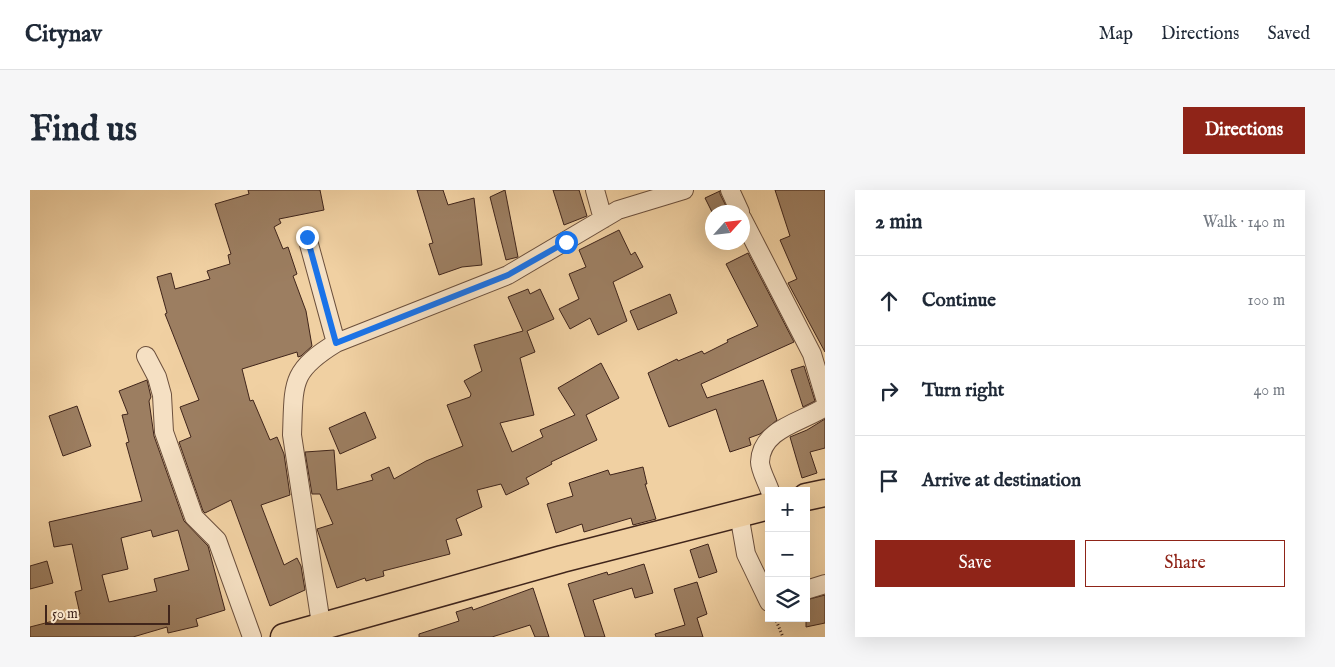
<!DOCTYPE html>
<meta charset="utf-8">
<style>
:root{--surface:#fff;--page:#f6f6f7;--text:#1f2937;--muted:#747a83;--line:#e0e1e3;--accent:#8f2418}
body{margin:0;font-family:"IM FELL English",serif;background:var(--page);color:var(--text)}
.controls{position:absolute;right:15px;bottom:15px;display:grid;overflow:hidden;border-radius:0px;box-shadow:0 5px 20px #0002}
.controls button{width:45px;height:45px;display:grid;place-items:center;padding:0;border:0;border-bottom:1px solid var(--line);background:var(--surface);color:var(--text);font:25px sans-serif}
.compass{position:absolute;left:675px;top:15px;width:45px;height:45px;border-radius:50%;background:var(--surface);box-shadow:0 5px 20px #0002;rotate:63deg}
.scale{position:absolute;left:15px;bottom:12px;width:125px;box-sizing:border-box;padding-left:5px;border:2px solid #40251b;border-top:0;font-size:14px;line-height:18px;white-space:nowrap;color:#40251b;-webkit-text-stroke:4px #f5e0c3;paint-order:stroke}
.stop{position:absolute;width:15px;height:15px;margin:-11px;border:4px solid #1a73e8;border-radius:50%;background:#fff}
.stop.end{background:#1a73e8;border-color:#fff;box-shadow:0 1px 5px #0008}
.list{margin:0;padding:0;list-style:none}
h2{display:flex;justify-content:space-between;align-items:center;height:65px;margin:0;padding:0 20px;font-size:21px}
h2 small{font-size:16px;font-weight:400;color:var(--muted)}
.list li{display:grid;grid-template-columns:32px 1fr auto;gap:15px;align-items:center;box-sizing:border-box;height:90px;padding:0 20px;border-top:1px solid var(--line)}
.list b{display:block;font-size:19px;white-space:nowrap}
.list em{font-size:16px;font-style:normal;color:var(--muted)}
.actions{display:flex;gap:10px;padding:15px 20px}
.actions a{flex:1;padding:11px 0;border:1px solid var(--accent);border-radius:0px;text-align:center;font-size:18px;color:var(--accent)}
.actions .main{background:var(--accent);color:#fff}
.icon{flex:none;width:28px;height:28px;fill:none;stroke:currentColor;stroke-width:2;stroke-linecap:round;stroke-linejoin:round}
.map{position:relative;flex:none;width:795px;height:447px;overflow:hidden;border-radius:0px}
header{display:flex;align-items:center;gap:30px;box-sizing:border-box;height:70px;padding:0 25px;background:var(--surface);border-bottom:1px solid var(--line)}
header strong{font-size:24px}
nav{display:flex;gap:28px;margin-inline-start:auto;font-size:18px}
.intro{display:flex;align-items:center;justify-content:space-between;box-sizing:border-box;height:120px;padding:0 30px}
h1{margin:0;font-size:35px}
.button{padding:12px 22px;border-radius:0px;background:var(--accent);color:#fff;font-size:18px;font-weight:700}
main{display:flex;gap:30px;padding:0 30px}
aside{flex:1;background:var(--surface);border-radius:0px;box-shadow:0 5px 20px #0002}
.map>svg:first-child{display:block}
</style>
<header>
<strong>Citynav</strong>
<nav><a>Map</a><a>Directions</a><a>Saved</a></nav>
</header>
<div class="intro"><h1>Find us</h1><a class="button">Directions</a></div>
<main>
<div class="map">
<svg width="795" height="447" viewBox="0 0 795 447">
<rect width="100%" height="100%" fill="#f0d0a2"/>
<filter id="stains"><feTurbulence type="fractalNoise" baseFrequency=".004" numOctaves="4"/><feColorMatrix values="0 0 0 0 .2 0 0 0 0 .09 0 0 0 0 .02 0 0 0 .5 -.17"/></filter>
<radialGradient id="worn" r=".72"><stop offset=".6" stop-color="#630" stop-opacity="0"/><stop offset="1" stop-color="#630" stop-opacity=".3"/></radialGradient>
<path fill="#9c7e61" stroke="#40251b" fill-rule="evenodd" d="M 218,0 L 290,0 L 294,20 L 249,29 L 251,33 L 244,37 L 253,59 L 258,57 L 267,84 L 263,86 L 276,121 L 282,156 L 271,166 L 268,167 L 267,162 L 212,179 L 220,211 L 223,210 L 240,250 L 247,247 L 254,264 L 260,305 L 231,315 L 254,375 L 267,368 L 271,376 L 275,400 L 240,416 L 201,310 L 175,323 L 173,321 L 149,252 L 161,247 L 150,217 L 169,210 L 135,124 L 137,123 L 127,87 L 141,83 L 145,99 L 180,89 L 177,81 L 200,74 L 198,65 L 201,64 L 185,14 L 219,4 Z
M 387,0 L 413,0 L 418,15 L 444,8 L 452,75 L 432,77 L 409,85 L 399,54 L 403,53 Z
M 475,0 L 488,67 L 476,70 L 460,7 Z
M 523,0 L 549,0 L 557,26 L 534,35 Z
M 745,0 L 795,0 L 795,162 L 758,93 L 767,89 L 750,50 L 760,46 Z
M 690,1 L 690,4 L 699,22 L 682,22 L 675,8 Z
M 589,40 L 601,65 L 605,62 L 613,77 L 583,92 L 597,131 L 568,145 L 560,128 L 540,139 L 529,119 L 549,109 L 539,84 L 556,77 L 549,60 Z
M 718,63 L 764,152 L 671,194 L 677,208 L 733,190 L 747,230 L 730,244 L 719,248 L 721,255 L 700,262 L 686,219 L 639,237 L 618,183 L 647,169 L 648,171 L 672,161 L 674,164 L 698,152 L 697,150 L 728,136 L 696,74 Z
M 498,99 L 500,104 L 510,99 L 524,129 L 497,141 L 505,162 L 490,168 L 504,225 L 470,233 L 482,262 L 513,247 L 510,240 L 545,225 L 528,198 L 571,173 L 589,208 L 556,225 L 567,250 L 521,272 L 522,274 L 496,288 L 499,294 L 476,305 L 471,294 L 447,300 L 452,317 L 426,329 L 432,345 L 416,350 L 420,364 L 353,381 L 354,386 L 336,391 L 335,388 L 307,398 L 287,339 L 303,334 L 290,304 L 282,304 L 275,262 L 304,260 L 307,300 L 343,290 L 341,285 L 359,277 L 364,289 L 396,271 L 433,256 L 417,215 L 440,207 L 441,204 L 434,191 L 452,181 L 444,155 L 493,141 L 478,107 Z
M 640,104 L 647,123 L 608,140 L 600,121 Z
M 774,176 L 785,211 L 773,217 L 761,180 Z
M 117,190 L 121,207 L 119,211 L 124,246 L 154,331 L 178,356 L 195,420 L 166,429 L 168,436 L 138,443 L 137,437 L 103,447 L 0,447 L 0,437 L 50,424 L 45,402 L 52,400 L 42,354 L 24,357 L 19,332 L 112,311 L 96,253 L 99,252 L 92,225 L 98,224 L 89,201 ZM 121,340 L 123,347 L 148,340 L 159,380 L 124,389 L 127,401 L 79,412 L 72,385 L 98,379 L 91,348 Z
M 47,216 L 61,256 L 33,266 L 19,226 Z
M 335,222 L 346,248 L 310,264 L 299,238 Z
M 795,229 L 795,258 L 780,262 L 787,283 L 772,288 L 760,247 L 777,240 Z
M 613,277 L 617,294 L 615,294 L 626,329 L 603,335 L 601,328 L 554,342 L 552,334 L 526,343 L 517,314 L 543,306 L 539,293 L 578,280 L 580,285 Z
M 678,354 L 687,382 L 669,388 L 660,360 Z
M 17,371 L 23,393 L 0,399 L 0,376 Z
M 614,374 L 623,403 L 605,408 L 602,398 L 563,410 L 575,447 L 555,447 L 538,394 L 577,382 L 578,385 Z
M 667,392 L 677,424 L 667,428 L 673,447 L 626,447 L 625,444 L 655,435 L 644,399 Z
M 503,398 L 519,447 L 505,447 L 500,435 L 462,447 L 389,447 L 389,444 L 429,431 L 426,422 L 442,417 L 443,420 Z
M 795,405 L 795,433 L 776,437 L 776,410 Z"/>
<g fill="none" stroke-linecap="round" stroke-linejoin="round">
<defs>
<path id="minor" d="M 565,0 L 573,29
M 700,0 L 710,22
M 712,28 L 782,164 L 795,208
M 277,47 L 306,153
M 116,166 L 127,187 L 132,205 L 134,242 L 164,327 L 187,350 L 222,447
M 740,301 C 737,292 730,280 730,272 C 731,238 773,232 795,217
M 709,324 L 716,364 L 739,412
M 776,400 L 795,394
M 293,447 L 262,245 C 264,193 260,181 306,153 L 478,85 L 588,20 L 654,0"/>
<path id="highway" d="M 776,307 L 795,303
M 254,447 L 532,369 L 739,316"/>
</defs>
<use href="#minor" stroke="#6c503d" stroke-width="20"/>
<use href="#highway" stroke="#40251b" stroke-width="29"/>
<path stroke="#40251b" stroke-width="3" stroke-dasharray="1 2.5" stroke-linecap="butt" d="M 745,428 L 753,447"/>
<use href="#minor" stroke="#f5e0c3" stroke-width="18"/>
<use href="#highway" stroke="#f0d0a2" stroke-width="26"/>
</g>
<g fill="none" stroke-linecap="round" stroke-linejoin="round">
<path stroke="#1a73e8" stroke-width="6" d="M 277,47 L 306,153 L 478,85 L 536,52"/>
</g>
<rect width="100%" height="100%" filter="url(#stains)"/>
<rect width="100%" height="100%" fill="url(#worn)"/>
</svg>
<div class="controls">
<button>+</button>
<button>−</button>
<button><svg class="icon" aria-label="layers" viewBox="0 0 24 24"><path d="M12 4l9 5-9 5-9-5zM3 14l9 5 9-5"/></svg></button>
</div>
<svg class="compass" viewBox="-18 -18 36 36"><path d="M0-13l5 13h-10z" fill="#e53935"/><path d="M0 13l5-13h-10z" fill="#747a83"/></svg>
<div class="scale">50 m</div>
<div class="stop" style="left:536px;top:52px"></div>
<div class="stop end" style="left:277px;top:47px"></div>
</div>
<aside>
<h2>2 min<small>Walk · 140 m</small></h2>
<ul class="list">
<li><svg class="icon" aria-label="ahead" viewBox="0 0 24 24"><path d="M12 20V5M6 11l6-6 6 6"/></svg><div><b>Continue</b></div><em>100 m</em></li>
<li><svg class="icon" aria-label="right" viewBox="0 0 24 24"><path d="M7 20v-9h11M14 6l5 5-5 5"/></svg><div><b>Turn right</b></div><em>40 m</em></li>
<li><svg class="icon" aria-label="arrive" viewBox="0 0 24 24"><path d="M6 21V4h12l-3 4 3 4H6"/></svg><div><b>Arrive at destination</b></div></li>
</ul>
<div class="actions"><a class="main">Save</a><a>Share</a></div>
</aside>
</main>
